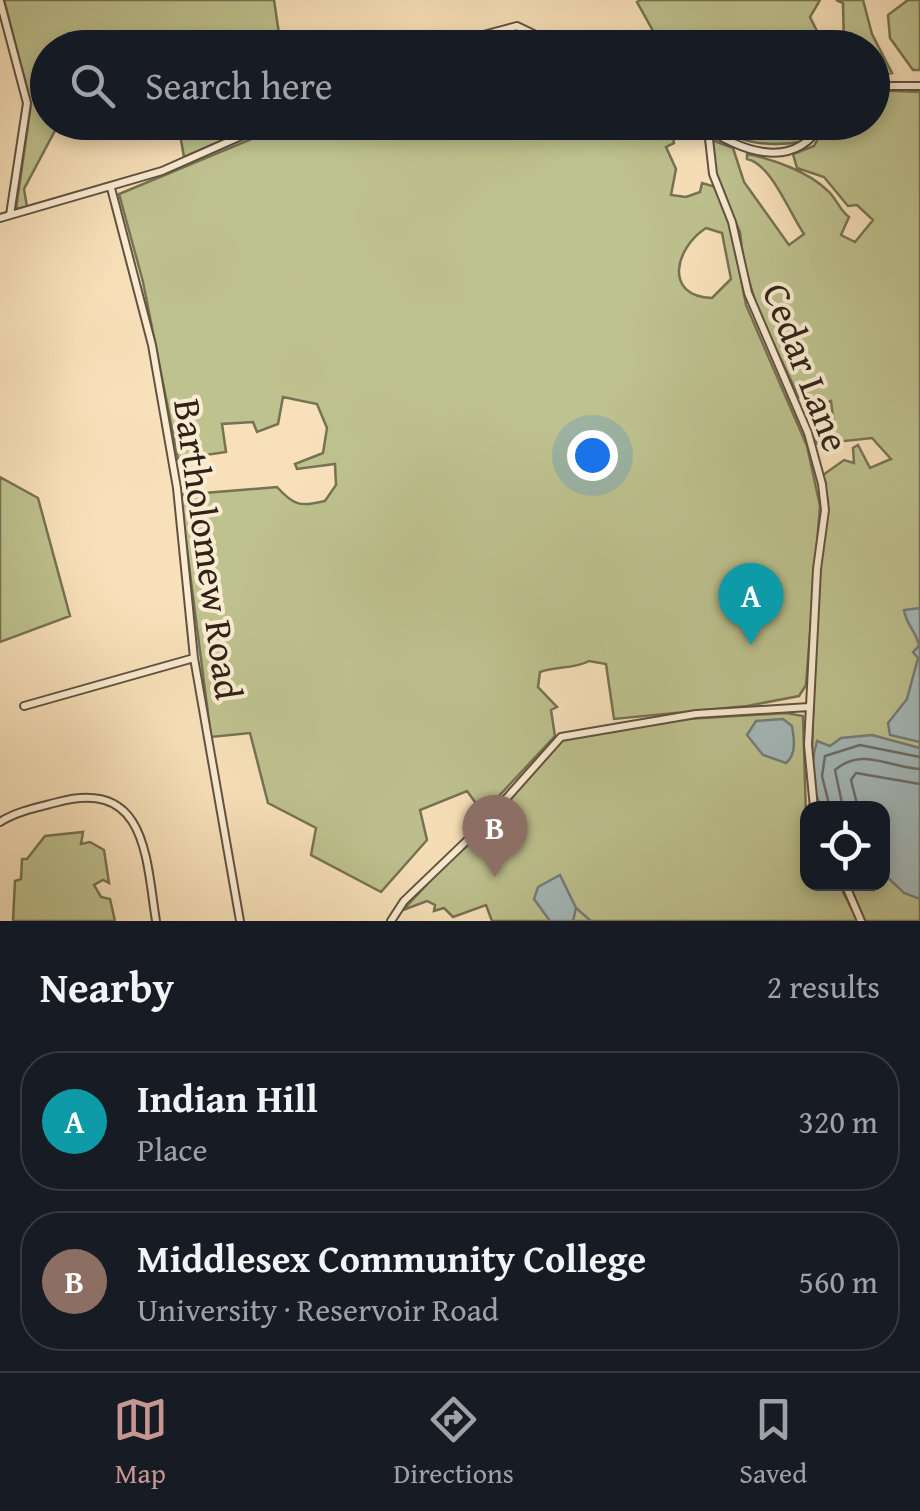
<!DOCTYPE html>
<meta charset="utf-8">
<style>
:root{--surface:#171b24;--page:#20242c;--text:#f1f3f6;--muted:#9ea1a6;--line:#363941;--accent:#c59692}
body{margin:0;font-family:"Gentium Book Plus",serif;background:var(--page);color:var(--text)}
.controls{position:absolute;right:30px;bottom:30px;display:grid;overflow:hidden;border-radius:20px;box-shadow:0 5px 15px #0003}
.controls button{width:90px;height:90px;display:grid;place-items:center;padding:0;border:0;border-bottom:2px solid var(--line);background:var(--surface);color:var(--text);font:50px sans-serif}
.you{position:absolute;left:592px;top:455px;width:35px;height:35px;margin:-25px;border:8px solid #fff;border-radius:50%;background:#1a73e8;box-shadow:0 0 0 15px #1a73e833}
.badge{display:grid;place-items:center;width:65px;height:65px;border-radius:50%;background:var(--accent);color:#fff;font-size:32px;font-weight:700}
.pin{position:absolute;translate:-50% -82px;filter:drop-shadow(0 2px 5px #0008)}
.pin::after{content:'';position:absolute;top:52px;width:35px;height:30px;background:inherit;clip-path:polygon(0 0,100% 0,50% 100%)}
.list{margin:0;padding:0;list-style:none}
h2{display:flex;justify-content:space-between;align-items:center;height:130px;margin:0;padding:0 40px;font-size:42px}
h2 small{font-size:32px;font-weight:400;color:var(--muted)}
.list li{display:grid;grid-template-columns:65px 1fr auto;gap:30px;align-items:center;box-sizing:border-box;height:140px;margin:0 20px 20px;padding:0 20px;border:2px solid var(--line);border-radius:40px}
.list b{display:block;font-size:38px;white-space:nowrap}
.list p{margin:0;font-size:32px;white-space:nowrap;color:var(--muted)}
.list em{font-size:32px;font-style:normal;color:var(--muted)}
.icon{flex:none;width:55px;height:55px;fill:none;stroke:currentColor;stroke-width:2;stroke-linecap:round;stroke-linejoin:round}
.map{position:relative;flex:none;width:920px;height:921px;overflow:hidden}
.search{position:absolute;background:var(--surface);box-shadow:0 5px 15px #0003;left:30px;right:30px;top:30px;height:110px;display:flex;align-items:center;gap:25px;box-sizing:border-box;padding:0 35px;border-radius:55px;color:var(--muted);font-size:38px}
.sheet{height:450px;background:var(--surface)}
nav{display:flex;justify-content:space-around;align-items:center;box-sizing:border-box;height:140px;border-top:2px solid var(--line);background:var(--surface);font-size:28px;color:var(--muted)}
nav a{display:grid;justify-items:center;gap:5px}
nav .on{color:var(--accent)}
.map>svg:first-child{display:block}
</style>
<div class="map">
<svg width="920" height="921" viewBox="0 0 920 921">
<rect width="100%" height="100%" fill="#f8e1ba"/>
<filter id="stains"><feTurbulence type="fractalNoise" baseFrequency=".002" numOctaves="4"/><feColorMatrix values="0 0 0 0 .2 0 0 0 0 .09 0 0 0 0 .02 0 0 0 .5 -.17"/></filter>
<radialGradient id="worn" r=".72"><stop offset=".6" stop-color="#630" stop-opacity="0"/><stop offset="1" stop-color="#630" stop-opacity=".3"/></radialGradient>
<path fill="#bec28f" stroke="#767253" stroke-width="2.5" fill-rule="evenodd" d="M 4,0 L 274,0 L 281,47 L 161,47 L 163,34 L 139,39 L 134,47 L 48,48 L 48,122 L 59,123 L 24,189 L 27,207 L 16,209 L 31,104 Z
M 641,0 L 820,0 L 810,17 L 825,47 L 662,47 L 637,2 Z
M 836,0 L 863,0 L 872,34 L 892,73 L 873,76 L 872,48 L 844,47 L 843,3 Z
M 908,0 L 920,0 L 920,70 L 913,70 L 890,38 L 888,15 Z
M 873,90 L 920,92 L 920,921 L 865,921 L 849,884 L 882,884 L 882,808 L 816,808 L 811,782 L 817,578 L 828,502 L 823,475 L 844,460 L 854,463 L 853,448 L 858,445 L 870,468 L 891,459 L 872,438 L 817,444 L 814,433 L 834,424 L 831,401 L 813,408 L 812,402 L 799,397 L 760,316 L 744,265 L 740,232 L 719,183 L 707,138 L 733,148 L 744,182 L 789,245 L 804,234 C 788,210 771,164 747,159 L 747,154 C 773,159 809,172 828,191 C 837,199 839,210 849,217 L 841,235 L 855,242 L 873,220 L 857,205 L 848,206 L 824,177 L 797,168 L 793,154 L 814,146 L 827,123 L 872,122 Z
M 627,122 L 648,134 L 658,129 L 672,132 L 674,143 L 666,147 L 676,169 L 671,195 L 686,197 L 700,192 L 702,183 L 716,187 L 729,217 L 746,305 L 807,446 L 820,506 L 806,685 L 799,696 L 747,706 L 614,719 L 606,664 L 589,661 C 575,669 557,666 540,672 L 538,687 L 557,707 L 551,710 L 555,736 L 483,813 L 467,791 L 420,810 L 427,840 L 381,892 L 311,855 L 316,828 L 268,803 L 250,733 L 211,737 L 180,495 L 277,487 C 294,506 301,507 325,501 L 336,485 L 335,464 L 297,469 L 295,464 L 323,453 L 327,428 L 317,404 L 283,397 L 278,424 L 257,432 L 253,422 L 222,424 L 226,452 L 178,459 L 143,282 L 119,194 L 290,123 ZM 706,228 L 722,233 L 731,279 L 712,298 C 663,296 675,248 706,228 Z
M 178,123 L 221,123 L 224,140 L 184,157 Z
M 708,123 L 813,123 L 801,142 C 765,147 738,143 708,123 Z
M 0,477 L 38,498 L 70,616 L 0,642 Z
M 786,713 L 803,716 L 808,884 L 839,884 L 858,921 L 492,921 L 486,905 L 453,917 L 444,908 L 434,911 L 435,905 L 427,901 L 403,910 L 563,739 L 686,719 Z
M 83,832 L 81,844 L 90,842 L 104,850 L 109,883 L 103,880 L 94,885 L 101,897 L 110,899 L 115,921 L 13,921 L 15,881 L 21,879 L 22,859 L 27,859 L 45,836 Z"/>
<path fill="#a4babc" stroke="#757d7a" stroke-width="2.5" d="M 920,608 L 920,742 L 890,735 L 888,723 L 907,699 L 918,658 L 913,652 L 919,646 C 917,632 906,625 904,610 Z
M 783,719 L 792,726 C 794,738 797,754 786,763 L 763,755 L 747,735 L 756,721 Z
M 872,735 L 920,748 L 920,899 L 904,893 L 883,873 L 882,808 L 822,808 C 810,787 810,765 817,741 L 830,746 L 841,738 Z
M 560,875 L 576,908 L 573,921 L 550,921 L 534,899 L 538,887 Z"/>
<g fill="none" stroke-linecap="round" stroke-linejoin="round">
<path stroke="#6a6e6a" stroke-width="2.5" d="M 830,808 L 822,776 L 825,756 L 860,745 L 920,757
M 843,808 L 835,770 C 862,747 888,767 920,769
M 858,808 L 851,780 L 856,773 L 920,784"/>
<path stroke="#757d7a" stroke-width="2.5" d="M 576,908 L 591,921"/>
<defs>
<path id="street" d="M 0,1 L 27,103 L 10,215
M 435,48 L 517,26 L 563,48
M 872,86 L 920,86
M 698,122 C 737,150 793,174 823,122
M 708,130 L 713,174 L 732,222 L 748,293 L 808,433 L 822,484 L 825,510 L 817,569 L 808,745 L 814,808
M 111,188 L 152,345 L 177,488 L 194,658 L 240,921
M 0,218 L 162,171 L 273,122
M 24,706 L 194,658
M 0,822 C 17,811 39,807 58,802 C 147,778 146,859 156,921
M 845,884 L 861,921
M 391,921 L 404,901 L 479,829 L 561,737 L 696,714 L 809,707"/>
</defs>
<use href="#street" stroke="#615240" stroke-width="10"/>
<use href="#street" stroke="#faecd2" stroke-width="6"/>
</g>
<g text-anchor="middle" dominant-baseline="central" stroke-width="8" stroke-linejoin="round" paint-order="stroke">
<g font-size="38" fill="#2f2217" stroke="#faecd2">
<text transform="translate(807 367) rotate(69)">Cedar Lane</text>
<text transform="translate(209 549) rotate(82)">Bartholomew Road</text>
</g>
</g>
<rect width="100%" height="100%" filter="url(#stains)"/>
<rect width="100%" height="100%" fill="url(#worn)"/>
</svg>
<div class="controls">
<button><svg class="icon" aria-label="locate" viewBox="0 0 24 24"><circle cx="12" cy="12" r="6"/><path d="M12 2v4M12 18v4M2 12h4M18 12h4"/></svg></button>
</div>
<div class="you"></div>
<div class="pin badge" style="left:751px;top:645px;background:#0f9aa8">A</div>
<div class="pin badge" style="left:495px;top:877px;background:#8d6e63">B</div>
<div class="search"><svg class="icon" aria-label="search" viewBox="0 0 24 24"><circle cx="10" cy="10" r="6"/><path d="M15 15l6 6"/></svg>Search here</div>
</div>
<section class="sheet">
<h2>Nearby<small>2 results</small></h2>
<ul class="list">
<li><span class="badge" style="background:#0f9aa8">A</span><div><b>Indian Hill</b><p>Place</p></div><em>320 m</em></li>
<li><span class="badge" style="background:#8d6e63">B</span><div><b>Middlesex Community College</b><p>University · Reservoir Road</p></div><em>560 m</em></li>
</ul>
</section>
<nav>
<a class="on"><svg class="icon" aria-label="map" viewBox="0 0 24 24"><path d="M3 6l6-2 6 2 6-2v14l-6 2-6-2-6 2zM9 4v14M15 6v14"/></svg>Map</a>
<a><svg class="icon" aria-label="directions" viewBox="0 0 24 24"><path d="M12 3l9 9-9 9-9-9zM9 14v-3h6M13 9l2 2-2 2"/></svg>Directions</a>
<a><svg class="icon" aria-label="saved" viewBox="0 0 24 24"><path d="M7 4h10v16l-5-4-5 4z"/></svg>Saved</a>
</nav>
